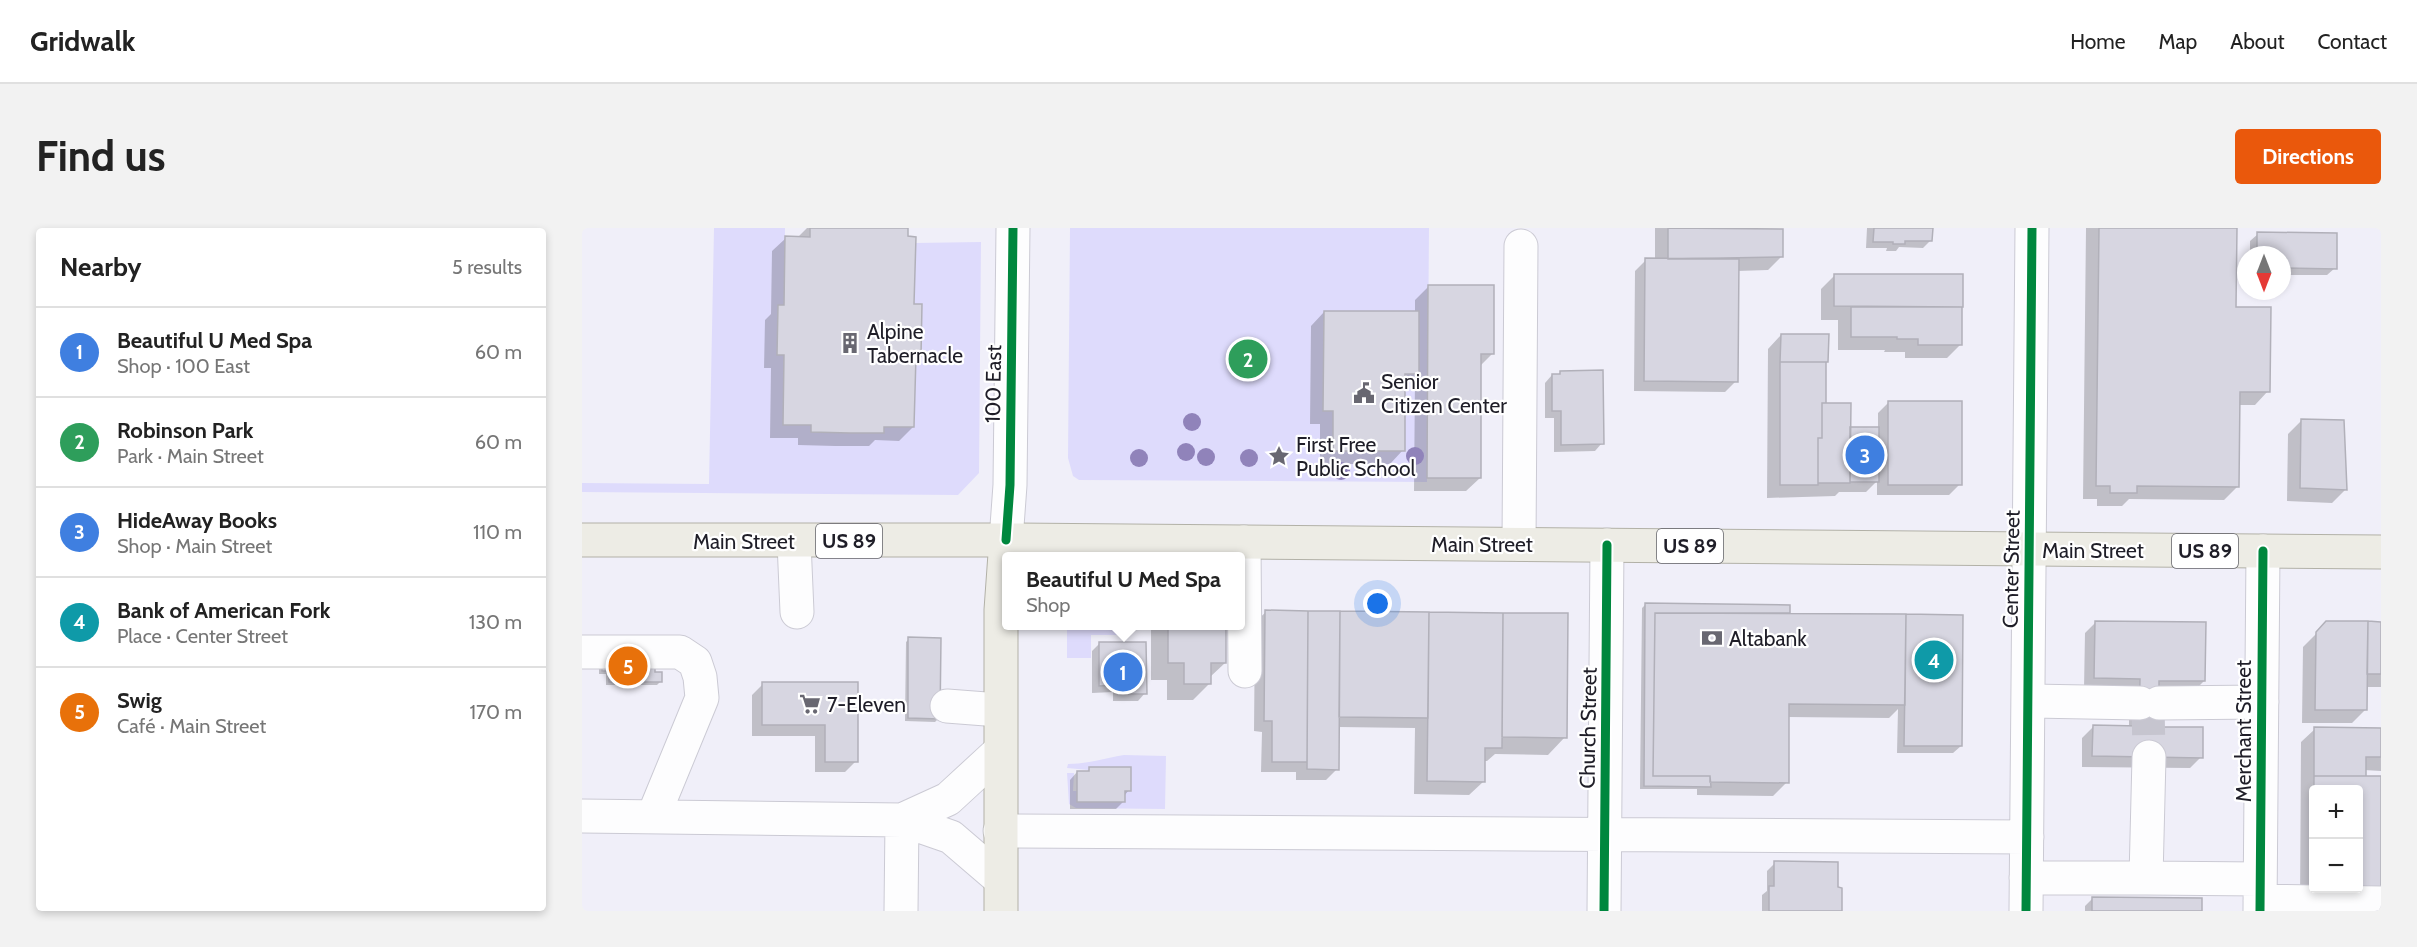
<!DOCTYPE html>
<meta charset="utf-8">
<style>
:root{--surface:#fff;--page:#f2f2f2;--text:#222;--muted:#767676;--line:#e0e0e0;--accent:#ea580c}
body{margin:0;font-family:Cabin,sans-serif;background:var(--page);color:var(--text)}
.controls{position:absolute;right:18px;bottom:18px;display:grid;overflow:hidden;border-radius:6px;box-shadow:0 3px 9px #0003}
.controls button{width:54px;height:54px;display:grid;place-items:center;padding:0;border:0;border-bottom:2px solid var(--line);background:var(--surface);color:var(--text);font:30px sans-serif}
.compass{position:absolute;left:1655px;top:18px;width:54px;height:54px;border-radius:50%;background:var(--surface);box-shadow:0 3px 9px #0003;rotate:180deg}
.you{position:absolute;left:796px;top:376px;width:21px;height:21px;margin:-15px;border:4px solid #fff;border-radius:50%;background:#1a73e8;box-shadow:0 0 0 9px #1a73e833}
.badge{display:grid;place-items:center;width:39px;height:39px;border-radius:50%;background:var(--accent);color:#fff;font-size:20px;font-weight:700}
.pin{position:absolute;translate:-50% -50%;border:3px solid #fff;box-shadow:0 2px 6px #0006}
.popup{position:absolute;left:420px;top:324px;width:243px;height:78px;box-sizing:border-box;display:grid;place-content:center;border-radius:6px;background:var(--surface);filter:drop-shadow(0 2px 4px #0005);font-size:20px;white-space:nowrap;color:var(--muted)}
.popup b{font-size:22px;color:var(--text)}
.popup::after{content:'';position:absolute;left:50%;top:100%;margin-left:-12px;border:12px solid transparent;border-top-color:var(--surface)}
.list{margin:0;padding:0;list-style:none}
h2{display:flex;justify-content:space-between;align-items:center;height:78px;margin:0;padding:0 24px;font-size:26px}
h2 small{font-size:20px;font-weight:400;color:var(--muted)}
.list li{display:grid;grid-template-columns:39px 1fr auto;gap:18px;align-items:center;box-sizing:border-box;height:90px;padding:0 24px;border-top:2px solid var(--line)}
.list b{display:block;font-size:22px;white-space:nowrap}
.list p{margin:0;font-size:20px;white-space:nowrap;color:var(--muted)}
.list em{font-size:20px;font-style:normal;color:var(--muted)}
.map{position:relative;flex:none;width:1799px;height:683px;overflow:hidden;border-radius:6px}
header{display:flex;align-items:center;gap:36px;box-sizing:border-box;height:84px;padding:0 30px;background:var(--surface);border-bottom:2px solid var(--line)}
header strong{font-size:28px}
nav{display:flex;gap:33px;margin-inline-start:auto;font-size:21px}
.intro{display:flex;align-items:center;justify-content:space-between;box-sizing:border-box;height:144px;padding:0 36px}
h1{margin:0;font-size:42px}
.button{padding:15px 27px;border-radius:6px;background:var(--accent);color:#fff;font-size:21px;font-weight:700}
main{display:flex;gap:36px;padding:0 36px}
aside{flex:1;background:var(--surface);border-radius:6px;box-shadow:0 3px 9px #0003}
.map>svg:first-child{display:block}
</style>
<header>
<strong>Gridwalk</strong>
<nav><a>Home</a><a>Map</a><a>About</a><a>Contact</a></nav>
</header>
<div class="intro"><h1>Find us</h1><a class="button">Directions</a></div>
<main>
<aside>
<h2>Nearby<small>5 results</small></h2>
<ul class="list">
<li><span class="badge" style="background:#3f7fe0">1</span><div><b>Beautiful U Med Spa</b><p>Shop · 100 East</p></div><em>60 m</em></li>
<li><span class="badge" style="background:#2e9e5b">2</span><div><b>Robinson Park</b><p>Park · Main Street</p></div><em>60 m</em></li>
<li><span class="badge" style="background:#3f7fe0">3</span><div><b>HideAway Books</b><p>Shop · Main Street</p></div><em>110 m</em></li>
<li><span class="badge" style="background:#0f9aa8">4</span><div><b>Bank of American Fork</b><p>Place · Center Street</p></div><em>130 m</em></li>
<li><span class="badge" style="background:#e8710a">5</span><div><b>Swig</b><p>Café · Main Street</p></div><em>170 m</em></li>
</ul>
</aside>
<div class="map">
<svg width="1799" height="683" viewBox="0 0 1799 683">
<rect width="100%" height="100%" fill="#f0eff9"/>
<path fill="#dedbfc" d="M 132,0 L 203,0 L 202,77 L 195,127 L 202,127 L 201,196 L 229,197 L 230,204 L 302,205 L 302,199 L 332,199 L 334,128 L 339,128 L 340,77 L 332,76 L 333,15 L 399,14 L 397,245 L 376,267 L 0,264 L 0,255 L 127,256 Z
M 488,0 L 847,0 L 845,254 L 497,252 L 491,248 L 486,230 Z
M 485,398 L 545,398 L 545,407 L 509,407 L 509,430 L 485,430 Z
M 542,527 L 584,528 L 583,581 L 494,580 L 487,576 L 485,545 L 492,545 L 491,563 L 495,563 L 495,574 L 543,574 L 543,563 L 549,563 L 507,542 L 485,540 L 486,536 C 505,536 523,530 542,527 Z"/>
<path fill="#0003" fill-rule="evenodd" d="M 225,0 L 324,0 L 338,128 L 332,133 L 331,199 L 317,213 L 293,212 L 287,218 L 253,218 L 216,217 L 216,210 L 188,210 L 189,140 L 182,140 L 183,92 L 189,86 L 190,23 L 204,10 L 215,10 Z
M 1073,0 L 1156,0 L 1199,29 L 1186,42 L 1155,43 L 1154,153 L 1143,164 L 1052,163 L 1053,43 L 1064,32 L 1073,32 Z
M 1285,0 L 1349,0 L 1349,12 L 1341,20 L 1317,19 L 1314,23 L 1304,23 L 1305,20 L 1284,20 Z
M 1504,0 L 1653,0 L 1653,80 L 1686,163 L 1673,177 L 1656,177 L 1656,258 L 1642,272 L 1547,271 L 1540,278 L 1515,278 L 1515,271 L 1501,271 Z
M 1676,6 L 1753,40 L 1745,47 L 1700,47 L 1700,27 L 1668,27 L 1668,13 Z
M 1253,47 L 1380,48 L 1379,116 L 1365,130 L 1323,130 L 1323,124 L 1302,124 L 1303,122 L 1256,122 L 1256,92 L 1239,92 L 1239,61 Z
M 846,59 L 910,126 L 898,138 L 898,250 L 884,263 L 832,263 L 833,148 L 822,159 L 821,222 L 808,236 L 738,236 L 738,196 L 728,196 L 729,98 L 742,84 L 833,85 L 833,72 Z
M 1199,107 L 1245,133 L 1243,136 L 1242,176 L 1267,200 L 1296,201 L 1296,185 L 1307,174 L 1378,256 L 1367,267 L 1295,267 L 1295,253 L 1284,264 L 1257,264 L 1253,268 L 1185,270 L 1186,121 Z
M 979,144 L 1020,215 L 1013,223 L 972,224 L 972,190 L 963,190 L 963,155 L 970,147 L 976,147 Z
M 1719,193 L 1763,262 L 1750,275 L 1705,273 L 1706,206 Z
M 1063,377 L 1207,385 L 1205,387 L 1379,518 L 1371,525 L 1315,525 L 1316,481 L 1307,490 L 1205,489 L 1205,554 L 1191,568 L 1115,567 L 1115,561 L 1058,561 L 1060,380 Z
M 684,384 L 847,386 L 983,509 L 966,527 L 913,526 L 905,533 L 901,533 L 901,554 L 887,567 L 832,566 L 833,500 L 756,499 L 755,541 L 744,552 L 714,552 L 714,544 L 679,544 L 680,504 L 672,503 L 673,394 Z
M 1514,394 L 1622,453 L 1611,464 L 1576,463 L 1575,500 L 1619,529 L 1608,540 L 1500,539 L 1500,510 L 1511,499 L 1547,499 L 1547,461 L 1502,461 L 1503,405 Z
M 1745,395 L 1799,395 L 1799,459 L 1784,459 L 1783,482 L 1770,495 L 1720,495 L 1721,419 Z
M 573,398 L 643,398 L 643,435 L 628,449 L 628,455 L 611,472 L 585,472 L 585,452 L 569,452 L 569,401 Z
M 327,411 L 357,490 L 353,494 L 323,493 L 324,414 Z
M 517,416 L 563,465 L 556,473 L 531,473 L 531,464 L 510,465 L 510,423 Z
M 17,437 L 71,446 L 79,453 L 75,457 L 24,457 L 24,446 L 17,446 Z
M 181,456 L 274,456 L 274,533 L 263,544 L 233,544 L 233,508 L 170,508 L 170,467 Z
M 1733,501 L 1799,501 L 1799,543 L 1782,542 L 1782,550 L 1799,550 L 1799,676 L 1718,676 L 1719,514 ZM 1732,562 L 1776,562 L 1776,660 L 1732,660 Z
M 508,541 L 547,562 L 542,568 L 542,573 L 534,581 L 488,581 L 488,552 L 495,544 L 504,544 Z
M 1193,635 L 1259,661 L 1259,683 L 1180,683 L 1180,667 L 1185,663 L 1185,643 Z
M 1510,671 L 1618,672 L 1618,683 L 1503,683 L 1503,678 Z"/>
<path fill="#d7d6e1" stroke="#b1b0b9" stroke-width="1.5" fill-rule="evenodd" d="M 228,0 L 326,0 L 326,8 L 334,9 L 332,76 L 340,76 L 339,128 L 334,128 L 332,199 L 302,199 L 302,205 L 268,205 L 229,204 L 229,197 L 201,197 L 202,127 L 195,127 L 196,77 L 202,77 L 203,8 L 228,9 Z
M 1086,0 L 1201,1 L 1201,29 L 1086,31 Z
M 1292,0 L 1351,0 L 1350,13 L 1323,13 L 1323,16 L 1311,16 L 1311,14 L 1291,14 Z
M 1517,0 L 1655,0 L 1654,79 L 1689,79 L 1688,164 L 1658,164 L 1657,259 L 1555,258 L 1555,265 L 1528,265 L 1528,258 L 1514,258 Z
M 1675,4 L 1755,5 L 1755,41 L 1700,40 L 1700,27 L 1675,27 Z
M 1063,30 L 1157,31 L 1156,154 L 1062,153 Z
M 1252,46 L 1381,46 L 1381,79 L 1252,78 Z
M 846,57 L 912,57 L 912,126 L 899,126 L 899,250 L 845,250 Z
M 1269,79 L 1380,79 L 1380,117 L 1336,117 L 1336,111 L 1315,111 L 1315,109 L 1269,109 Z
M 742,83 L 837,83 L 837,146 L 823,146 L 823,223 L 751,223 L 751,183 L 741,183 Z
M 1199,106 L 1247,106 L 1246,134 L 1198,134 Z
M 1198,134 L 1244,134 L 1244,175 L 1240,175 L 1240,210 L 1236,210 L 1236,257 L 1198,257 Z
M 1021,142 L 1022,216 L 979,217 L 979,183 L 970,183 L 970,146 L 978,146 L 978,143 Z
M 1306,173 L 1380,173 L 1380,257 L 1306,257 Z
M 1240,175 L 1269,175 L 1268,255 L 1236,255 L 1236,210 L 1240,210 Z
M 1719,191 L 1762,192 L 1765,262 L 1718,260 Z
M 1268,199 L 1297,199 L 1297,254 L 1268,254 Z
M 1063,375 L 1208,377 L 1208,385 L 1073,385 L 1071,548 L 1128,548 L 1129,559 L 1062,558 Z
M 683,382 L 726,383 L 725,534 L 690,534 L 690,493 L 682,493 Z
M 726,383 L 758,383 L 757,542 L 725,541 Z
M 758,383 L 847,384 L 846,490 L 757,489 Z
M 847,384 L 921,385 L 920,520 L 903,520 L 903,554 L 845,553 Z
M 921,385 L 986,385 L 985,510 L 920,509 Z
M 1073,385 L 1324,386 L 1323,477 L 1207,476 L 1207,555 L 1128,554 L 1128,548 L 1071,548 Z
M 1324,386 L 1381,387 L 1380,518 L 1322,518 Z
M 1513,393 L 1624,394 L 1623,453 L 1577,453 L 1577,499 L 1621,499 L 1621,530 L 1510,528 L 1511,497 L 1557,498 L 1558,451 L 1512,450 Z
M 1744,393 L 1786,393 L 1785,482 L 1733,482 L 1734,404 Z
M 1786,393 L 1799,394 L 1799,446 L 1785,446 Z
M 586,398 L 644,398 L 644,435 L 629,435 L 629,456 L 602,456 L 602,435 L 586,435 Z
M 326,409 L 359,410 L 358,491 L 326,490 Z
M 517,414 L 564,414 L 565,466 L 538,466 L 538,457 L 517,458 Z
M 20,432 L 73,432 L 73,444 L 80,444 L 80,454 L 27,454 L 27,443 L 20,443 Z
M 180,454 L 276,454 L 276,534 L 243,534 L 243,497 L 180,497 Z
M 1732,499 L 1799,500 L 1799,529 L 1784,529 L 1784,548 L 1732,548 Z
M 507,539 L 549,539 L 549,563 L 543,563 L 543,574 L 495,574 L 495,543 L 507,543 Z
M 1732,548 L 1799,548 L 1799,663 L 1731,663 ZM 1732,562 L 1776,562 L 1776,660 L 1732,660 Z
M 1192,633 L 1256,634 L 1256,659 L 1260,660 L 1260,683 L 1187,683 L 1187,658 L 1192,658 Z
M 1510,669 L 1620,670 L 1620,683 L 1510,683 Z"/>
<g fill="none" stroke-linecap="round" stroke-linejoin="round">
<path stroke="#c6c5cf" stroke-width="33" stroke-dasharray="33 16" stroke-linecap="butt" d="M 1566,474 L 1567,529"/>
<defs>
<path id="minor" d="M 424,312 L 428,257 L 431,0
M 212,314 L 215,384
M 662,314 L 663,443
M 937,316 L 939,18
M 0,424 L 98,424 L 113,434 L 118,449 L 120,470 L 71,589
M 1446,473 L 1558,475
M 1577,475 L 1680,474
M 365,478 L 417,482
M 417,524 L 366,571 L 320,592 L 369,609 L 418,651
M 0,588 L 320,592 L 319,683
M 418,603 L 1445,609
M 1444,650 L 1564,650 L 1567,529
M 1564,650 L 1678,651
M 1678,673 L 1799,675
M 1022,683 L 1025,317
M 1444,683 L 1450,0
M 1678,683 L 1681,323"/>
<path id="major" d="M 0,312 L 424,312 L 1799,324
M 419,683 L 419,382 L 424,312"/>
</defs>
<use href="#minor" stroke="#cbcad4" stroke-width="35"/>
<use href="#major" stroke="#b2b1a7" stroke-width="35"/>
<use href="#minor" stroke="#fdfdfe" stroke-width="33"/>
<use href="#major" stroke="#edece5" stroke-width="33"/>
<defs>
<path id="cycleway" d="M 424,312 L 428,257 L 431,0
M 1022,683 L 1025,317
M 1444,683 L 1450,0
M 1678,683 L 1681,323"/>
</defs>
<use href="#cycleway" stroke="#fff" stroke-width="13"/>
<use href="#cycleway" stroke="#00873e" stroke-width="9"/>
</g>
<g fill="#9083ba">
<circle cx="610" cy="194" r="9"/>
<circle cx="604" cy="224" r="9"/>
<circle cx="833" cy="228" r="9"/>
<circle cx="624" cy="229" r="9"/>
<circle cx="557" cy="230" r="9"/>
<circle cx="667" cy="230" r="9"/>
<circle cx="759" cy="243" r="9"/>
</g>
<defs>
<symbol id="building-bare" viewBox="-9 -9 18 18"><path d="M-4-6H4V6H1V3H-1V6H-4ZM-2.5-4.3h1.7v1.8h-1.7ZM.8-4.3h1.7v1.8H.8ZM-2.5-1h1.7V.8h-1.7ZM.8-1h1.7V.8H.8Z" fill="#686771" stroke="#fff" stroke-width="2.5" paint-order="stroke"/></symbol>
<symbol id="civic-bare" viewBox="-9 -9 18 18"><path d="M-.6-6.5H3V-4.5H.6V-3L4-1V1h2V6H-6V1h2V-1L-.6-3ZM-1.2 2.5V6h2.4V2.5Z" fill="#686771" stroke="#fff" stroke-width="2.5" paint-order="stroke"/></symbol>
<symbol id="sight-bare" viewBox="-9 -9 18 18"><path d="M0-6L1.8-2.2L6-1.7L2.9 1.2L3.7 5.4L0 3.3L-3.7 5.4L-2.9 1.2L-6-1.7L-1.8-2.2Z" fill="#686771" stroke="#fff" stroke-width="2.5" paint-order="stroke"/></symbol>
<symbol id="bank-bare" viewBox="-9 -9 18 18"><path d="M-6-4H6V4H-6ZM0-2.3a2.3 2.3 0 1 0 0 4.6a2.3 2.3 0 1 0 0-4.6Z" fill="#686771" stroke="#fff" stroke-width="2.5" paint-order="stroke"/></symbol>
<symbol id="supermarket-bare" viewBox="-9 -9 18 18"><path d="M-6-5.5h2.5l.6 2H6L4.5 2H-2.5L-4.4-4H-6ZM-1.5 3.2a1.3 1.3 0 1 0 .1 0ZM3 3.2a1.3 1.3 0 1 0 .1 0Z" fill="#686771" stroke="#fff" stroke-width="2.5" paint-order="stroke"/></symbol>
</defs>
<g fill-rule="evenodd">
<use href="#building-bare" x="253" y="100" width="30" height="30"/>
<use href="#civic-bare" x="767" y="150" width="30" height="30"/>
<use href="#sight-bare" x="682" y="213" width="30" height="30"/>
<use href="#bank-bare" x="1115" y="395" width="30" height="30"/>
<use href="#supermarket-bare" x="213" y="461" width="30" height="30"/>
</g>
<g text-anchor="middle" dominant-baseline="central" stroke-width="4.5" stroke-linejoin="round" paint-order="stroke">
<g fill="#fff" stroke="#626268" stroke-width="1.5">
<rect x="234" y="296" width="66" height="34" rx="4.5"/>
<rect x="1075" y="301" width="66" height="34" rx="4.5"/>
<rect x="1590" y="306" width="66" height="34" rx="4.5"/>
</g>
<g font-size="20" font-weight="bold" fill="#1f1e28">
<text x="267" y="313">US 89</text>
<text x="1108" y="318">US 89</text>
<text x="1623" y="323">US 89</text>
</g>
<g font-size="21" fill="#1f1e28" stroke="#fff" text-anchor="start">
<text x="285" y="103">Alpine<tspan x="285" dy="24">Tabernacle</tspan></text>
<text x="799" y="153">Senior<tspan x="799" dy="24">Citizen Center</tspan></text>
<text x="714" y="216">First Free<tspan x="714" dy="24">Public School</tspan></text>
<text x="1147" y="410">Altabank</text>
<text x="245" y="476">7-Eleven</text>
</g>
<g font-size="21" fill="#1f1e28" stroke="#fff">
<text transform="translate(411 156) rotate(-89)">100 East</text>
<text x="162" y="313">Main Street</text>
<text x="900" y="316">Main Street</text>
<text x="1511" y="322">Main Street</text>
<text transform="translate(1429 341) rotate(-89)">Center Street</text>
<text transform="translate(1006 500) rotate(-89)">Church Street</text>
<text transform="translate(1661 503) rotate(-90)">Merchant Street</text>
</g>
</g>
</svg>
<div class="controls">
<button>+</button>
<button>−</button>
</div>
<svg class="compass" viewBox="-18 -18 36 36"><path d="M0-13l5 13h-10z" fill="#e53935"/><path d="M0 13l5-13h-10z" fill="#767676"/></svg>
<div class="you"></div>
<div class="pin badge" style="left:541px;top:444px;background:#3f7fe0">1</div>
<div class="popup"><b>Beautiful U Med Spa</b>Shop</div>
<div class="pin badge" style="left:666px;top:131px;background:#2e9e5b">2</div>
<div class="pin badge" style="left:1283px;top:227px;background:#3f7fe0">3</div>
<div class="pin badge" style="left:1352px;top:432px;background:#0f9aa8">4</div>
<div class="pin badge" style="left:46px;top:438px;background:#e8710a">5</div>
</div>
</main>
